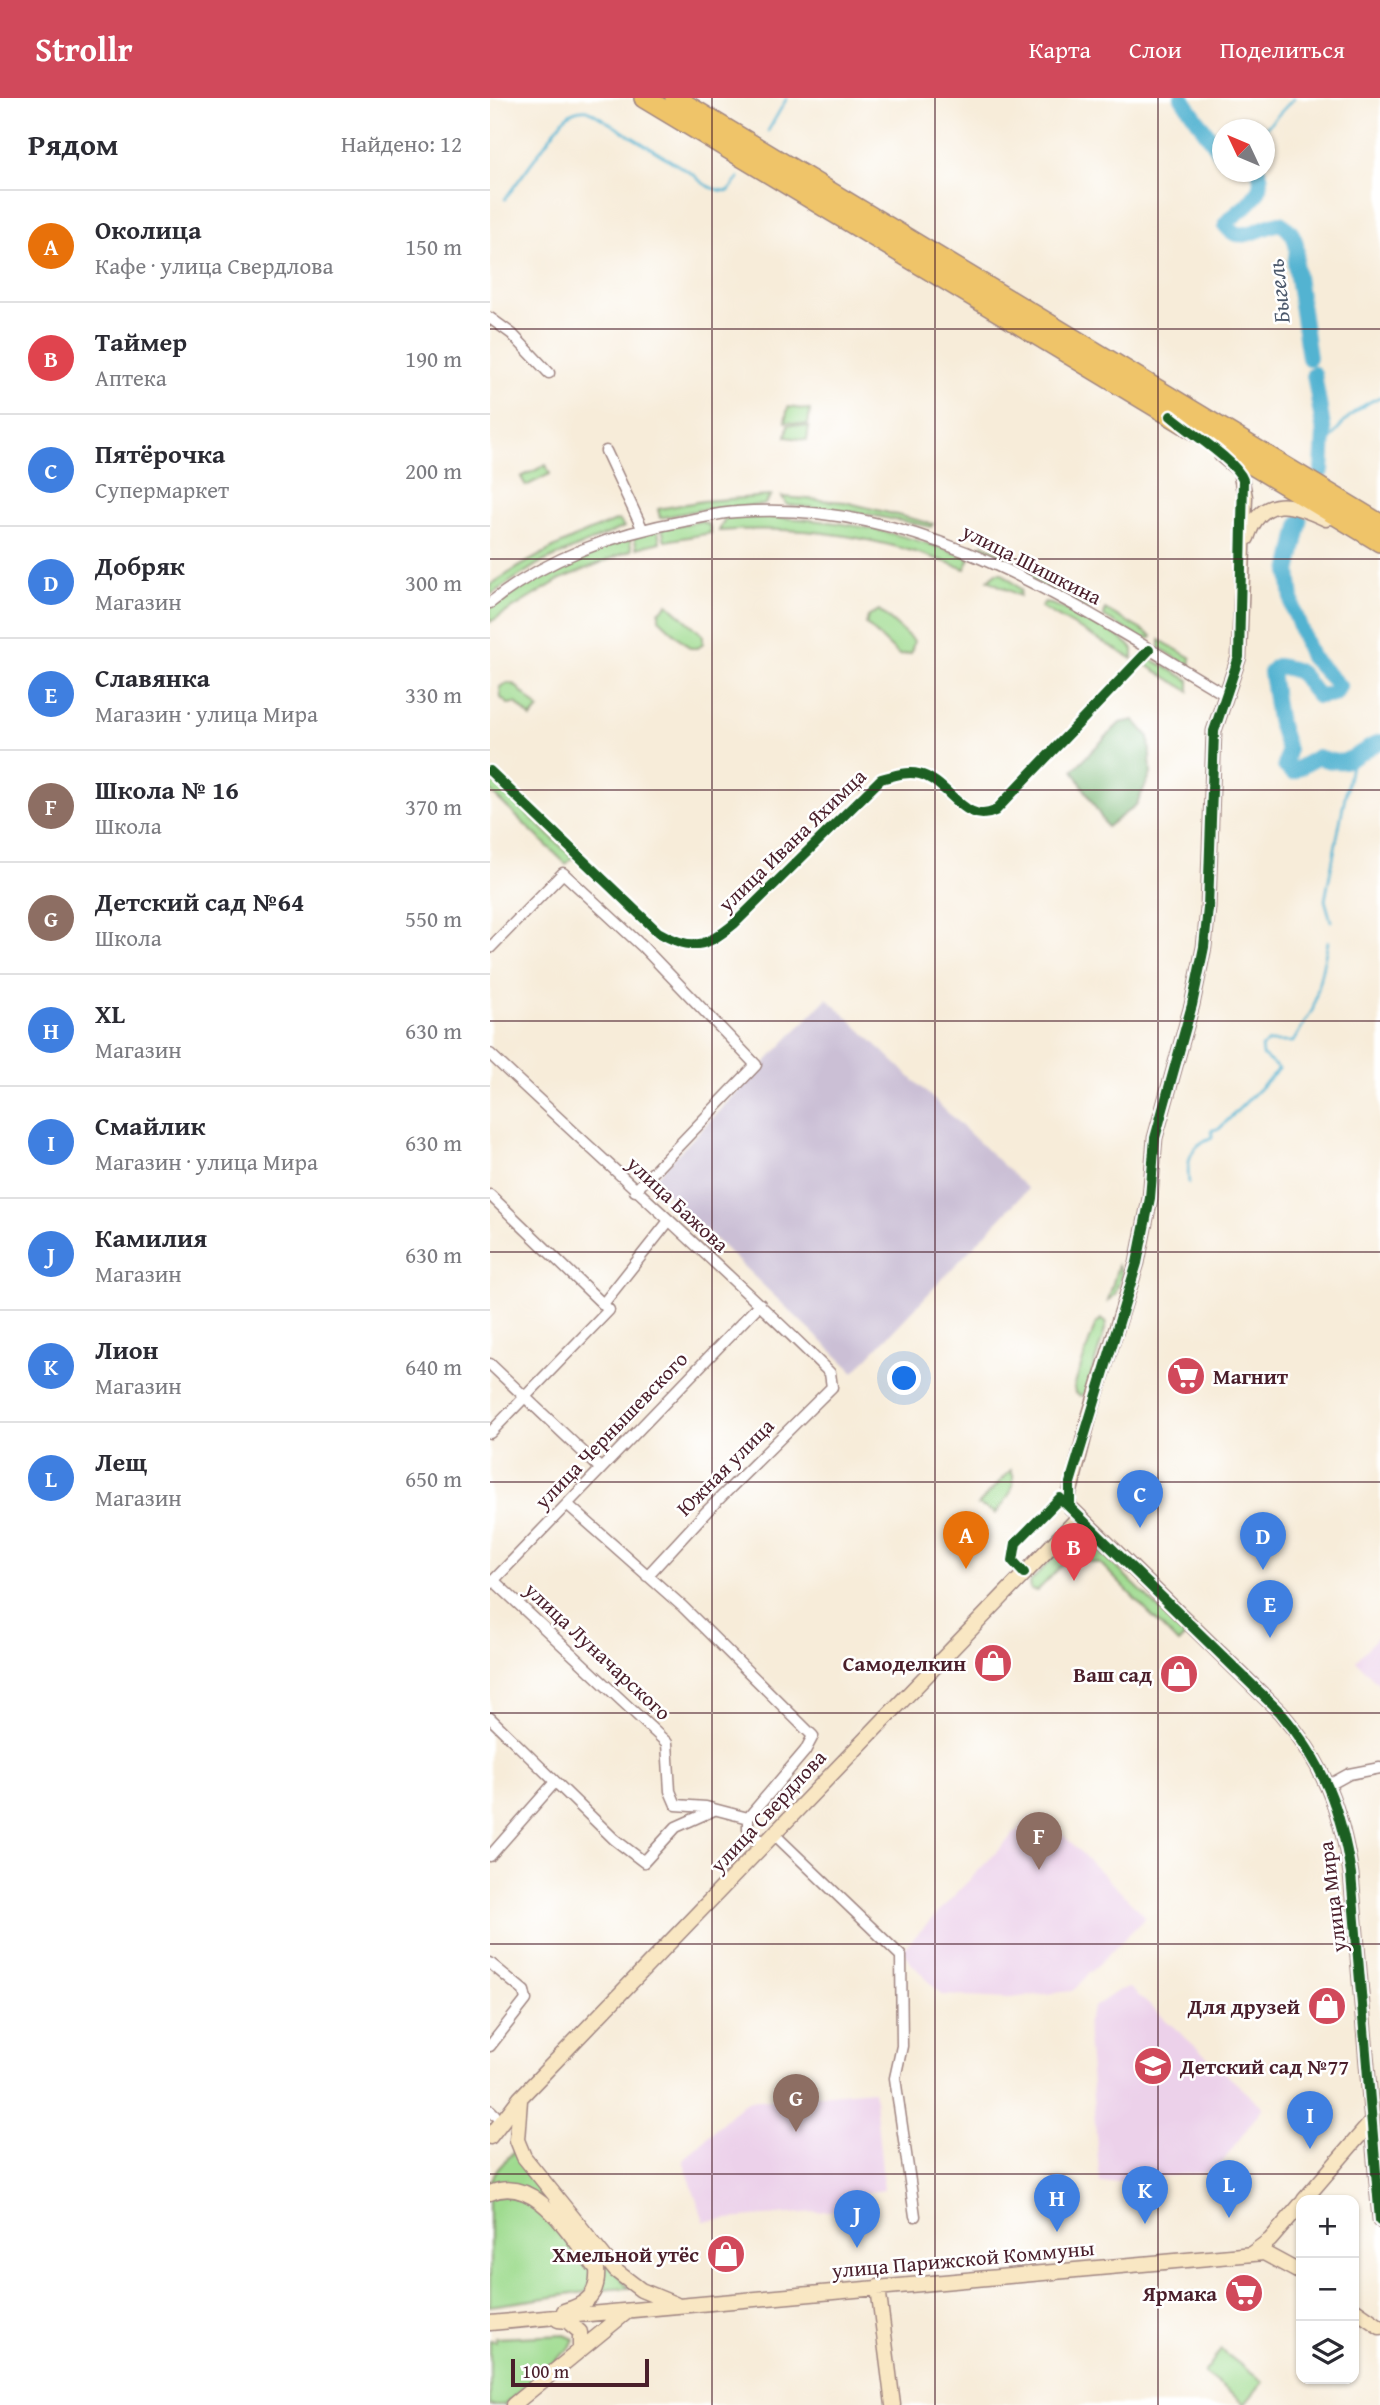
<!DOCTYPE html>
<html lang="ru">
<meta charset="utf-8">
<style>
:root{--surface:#fff;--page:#f7f7f7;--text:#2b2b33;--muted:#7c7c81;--line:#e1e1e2;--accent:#d1495b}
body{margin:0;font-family:"Gentium Book Plus",serif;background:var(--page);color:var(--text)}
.controls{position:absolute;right:21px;bottom:21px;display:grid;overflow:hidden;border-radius:14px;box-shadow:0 2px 5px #0004}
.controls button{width:63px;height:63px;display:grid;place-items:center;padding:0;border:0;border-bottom:2px solid var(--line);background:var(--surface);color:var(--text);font:35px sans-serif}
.compass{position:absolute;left:722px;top:21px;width:63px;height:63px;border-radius:50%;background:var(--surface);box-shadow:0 2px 5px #0004;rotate:314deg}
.scale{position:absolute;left:21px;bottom:18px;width:138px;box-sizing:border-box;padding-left:7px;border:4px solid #4a1f2b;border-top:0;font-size:19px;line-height:24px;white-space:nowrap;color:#4a1f2b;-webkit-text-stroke:5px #fff;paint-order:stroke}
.you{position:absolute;left:415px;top:1281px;width:24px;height:24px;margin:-18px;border:5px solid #fff;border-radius:50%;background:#1a73e8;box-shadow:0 0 0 10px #1a73e833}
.badge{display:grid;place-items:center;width:46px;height:46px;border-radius:50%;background:var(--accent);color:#fff;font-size:23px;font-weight:700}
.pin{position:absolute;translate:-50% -58px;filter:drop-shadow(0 2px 4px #0008)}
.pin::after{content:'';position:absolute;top:37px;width:24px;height:21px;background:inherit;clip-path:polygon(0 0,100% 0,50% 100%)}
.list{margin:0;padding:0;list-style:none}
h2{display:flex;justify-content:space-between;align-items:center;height:91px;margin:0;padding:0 28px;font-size:30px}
h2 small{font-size:23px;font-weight:400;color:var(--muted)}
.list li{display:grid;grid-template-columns:46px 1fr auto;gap:21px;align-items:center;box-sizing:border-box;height:112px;padding:0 28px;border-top:2px solid var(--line)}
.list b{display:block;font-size:26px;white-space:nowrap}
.list p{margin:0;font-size:23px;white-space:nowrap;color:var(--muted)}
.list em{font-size:23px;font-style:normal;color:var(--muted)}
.icon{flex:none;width:38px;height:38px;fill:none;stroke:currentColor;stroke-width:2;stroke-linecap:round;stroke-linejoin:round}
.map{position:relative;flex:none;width:890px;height:2307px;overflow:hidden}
header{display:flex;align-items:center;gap:42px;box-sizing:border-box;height:98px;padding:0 35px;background:var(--accent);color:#fff}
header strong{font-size:33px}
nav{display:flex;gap:38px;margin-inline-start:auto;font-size:24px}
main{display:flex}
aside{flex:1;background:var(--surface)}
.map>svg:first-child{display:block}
</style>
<header>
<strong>Strollr</strong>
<nav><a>Карта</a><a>Слои</a><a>Поделиться</a></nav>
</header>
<main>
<aside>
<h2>Рядом<small>Найдено: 12</small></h2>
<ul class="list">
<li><span class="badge" style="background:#e8710a">A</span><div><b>Околица</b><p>Кафе · улица Свердлова</p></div><em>150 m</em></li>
<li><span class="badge" style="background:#e0444e">B</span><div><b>Таймер</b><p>Аптека</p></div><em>190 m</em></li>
<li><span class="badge" style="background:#3f7fe0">C</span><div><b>Пятёрочка</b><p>Супермаркет</p></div><em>200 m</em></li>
<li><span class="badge" style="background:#3f7fe0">D</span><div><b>Добряк</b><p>Магазин</p></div><em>300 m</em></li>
<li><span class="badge" style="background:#3f7fe0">E</span><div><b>Славянка</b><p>Магазин · улица Мира</p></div><em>330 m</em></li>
<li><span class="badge" style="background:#8d6e63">F</span><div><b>Школа № 16</b><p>Школа</p></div><em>370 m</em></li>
<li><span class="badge" style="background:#8d6e63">G</span><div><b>Детский сад №64</b><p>Школа</p></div><em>550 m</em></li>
<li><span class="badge" style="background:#3f7fe0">H</span><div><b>XL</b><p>Магазин</p></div><em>630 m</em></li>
<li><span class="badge" style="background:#3f7fe0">I</span><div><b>Смайлик</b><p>Магазин · улица Мира</p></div><em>630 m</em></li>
<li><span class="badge" style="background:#3f7fe0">J</span><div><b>Камилия</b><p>Магазин</p></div><em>630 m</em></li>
<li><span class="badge" style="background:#3f7fe0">K</span><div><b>Лион</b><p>Магазин</p></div><em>640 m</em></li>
<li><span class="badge" style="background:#3f7fe0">L</span><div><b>Лещ</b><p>Магазин</p></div><em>650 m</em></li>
</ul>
</aside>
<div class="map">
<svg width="890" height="2307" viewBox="0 0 890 2307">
<rect width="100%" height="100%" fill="#fff"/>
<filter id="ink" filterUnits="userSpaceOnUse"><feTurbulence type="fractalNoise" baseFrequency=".0143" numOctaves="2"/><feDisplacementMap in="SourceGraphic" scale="14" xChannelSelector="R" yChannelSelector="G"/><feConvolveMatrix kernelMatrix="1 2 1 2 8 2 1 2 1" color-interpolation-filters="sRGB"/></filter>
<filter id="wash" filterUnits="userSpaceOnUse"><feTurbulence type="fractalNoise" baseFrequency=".00686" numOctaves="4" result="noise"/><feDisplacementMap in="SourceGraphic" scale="28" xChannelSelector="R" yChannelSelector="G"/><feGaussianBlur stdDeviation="1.57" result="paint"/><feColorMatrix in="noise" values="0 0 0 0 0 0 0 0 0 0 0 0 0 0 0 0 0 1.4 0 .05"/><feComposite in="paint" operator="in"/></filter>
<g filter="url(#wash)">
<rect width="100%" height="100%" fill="#f7ecd9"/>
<path fill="#ecd1ea" d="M 890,1536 L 890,1587 L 866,1563 Z
M 540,1719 L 561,1725 L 656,1819 L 582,1893 L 519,1900 L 452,1897 L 421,1865 L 413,1851 Z
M 640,1890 L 773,2009 L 726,2073 L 610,2085 L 597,1926 L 604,1909 L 629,1892 Z
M 384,1992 L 394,2092 L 374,2095 L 375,2110 L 214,2123 L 193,2062 L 252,2006 L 258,2003 Z"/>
<path fill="#cbbfd5" d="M 337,900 L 538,1091 L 364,1274 L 163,1082 Z"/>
<path fill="#9fdb8f" stroke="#747d5d" stroke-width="2" d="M 298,309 L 320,312 L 318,327 L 295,324 Z
M 298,326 L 319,329 L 317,342 L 296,339 Z
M 56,367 L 60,376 L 36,388 L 31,379 Z
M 281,398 L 274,407 L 209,412 L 170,420 L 168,411 L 213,403 Z
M 292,399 L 355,404 L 443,426 L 441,429 L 371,415 L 297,407 Z
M 257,419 C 340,419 402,431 480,460 L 475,471 C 391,439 319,427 229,433 L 235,420 Z
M 129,422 L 134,429 L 48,466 L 0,497 L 0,487 C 41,460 82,438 129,422 Z
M 211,423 L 219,427 L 221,435 L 175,443 L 172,430 Z
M 168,432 L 170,444 L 147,450 L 144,439 Z
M 139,440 L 142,452 L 71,481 L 0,524 L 0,510 C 44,481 89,457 139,440 Z
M 493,446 L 608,507 L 599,512 L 489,453 Z
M 506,475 L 512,475 L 531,492 L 530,498 L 498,482 Z
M 555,504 C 580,512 625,531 643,551 L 643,561 L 551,509 Z
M 178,506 L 213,537 L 213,545 L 208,550 L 200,550 L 169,521 L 169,514 Z
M 615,511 L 662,538 L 661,540 L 653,541 L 614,519 Z
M 389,512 L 424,543 L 421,555 L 409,557 L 376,526 L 378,519 Z
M 670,542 L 701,560 L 700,568 L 670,550 Z
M 661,561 L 699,582 L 699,593 L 653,565 Z
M 18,585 L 25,587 L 49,611 L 41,620 L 26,605 L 18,606 L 11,600 L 10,589 Z
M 0,680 L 83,760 L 76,766 L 0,693 Z
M 628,1167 L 632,1175 L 625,1197 L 618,1203 Z
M 611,1221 L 617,1225 L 596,1293 L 591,1298 L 585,1295 L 584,1289 L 605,1227 Z
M 521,1372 C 529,1387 516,1403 506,1415 L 488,1407 Z
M 585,1445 L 601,1448 L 610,1453 L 696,1537 L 688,1545 L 611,1466 L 579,1459 L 571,1452 Z
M 568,1455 L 577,1462 L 547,1493 L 541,1492 L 540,1484 Z
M 24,2053 L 139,2190 L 110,2192 L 112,2180 L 54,2100 L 0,2089 L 5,2074 Z
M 18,2093 L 46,2106 L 101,2171 L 102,2182 L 96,2194 L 0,2208 L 0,2099 Z
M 75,2237 L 84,2241 L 80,2250 L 14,2307 L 0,2307 L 0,2243 L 6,2244 L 5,2240 Z
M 731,2252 L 773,2284 L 755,2306 L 714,2275 Z"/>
<path fill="#7fbb7a" stroke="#646d52" stroke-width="2" d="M 644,622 L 659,639 L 661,676 L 646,707 L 617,729 L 583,672 L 630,625 Z"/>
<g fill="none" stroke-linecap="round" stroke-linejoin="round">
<path stroke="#52b3d1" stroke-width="2.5" d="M 774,32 L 804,0
M 278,33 L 297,0
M 15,101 L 72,23 C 80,14 87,11 98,12 L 204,77 C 213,87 225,93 239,93 L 249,79
M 833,355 C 847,329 862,311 890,299
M 841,823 L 835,802 L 862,662
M 699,1085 C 696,1062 700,1048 722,1039 L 722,1032 L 729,1031 L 789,971 L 772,957 L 771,949 L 779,944 L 803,944 L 823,911 L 838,844"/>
<path stroke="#52b3d1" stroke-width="16" d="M 692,0 L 732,57
M 769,74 C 778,96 751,111 737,124 L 736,128 C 751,148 773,127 790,125 C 806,134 809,150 805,165 L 819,260
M 824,276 L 834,335 L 832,372
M 810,424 L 799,474 L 803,510 L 821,559 L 849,588 L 845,596 L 828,598 C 809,578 819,573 787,568 L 781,574 L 788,621 L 798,652 L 795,668 L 802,674 L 828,659 C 859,671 864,656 890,644"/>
</g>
</g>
<g filter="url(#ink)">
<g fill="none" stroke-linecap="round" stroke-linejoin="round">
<defs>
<path id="street" d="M 0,220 L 22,236 L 59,275
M 116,353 L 152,430
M 0,505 C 55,461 125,435 194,423 C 211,420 228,415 246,414 C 432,399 582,506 734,596
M 0,673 L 168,834 C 201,853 215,850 244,826 L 391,681 C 403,678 416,673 429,676 C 459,683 474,728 505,713 L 659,552
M 0,850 L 73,775 L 153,849 L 266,967 L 145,1093
M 0,956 C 113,1063 230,1166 340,1275 L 342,1289 L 217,1413 L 157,1478
M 0,1097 L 119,1212 L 0,1335
M 113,1206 L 178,1124
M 0,1266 L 111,1371
M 77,1406 L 192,1508 L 323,1638 L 315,1653 L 258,1720 L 258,1731 L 275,1747
M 534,1475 L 523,1463 L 526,1445 L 570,1400 L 580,1409
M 3,1482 L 177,1645 L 180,1693 L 186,1707 L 216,1709 L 258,1720
M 0,1486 L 270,1206
M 0,1620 L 124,1741 L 154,1764 L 186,1729 L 224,1712
M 839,1687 L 859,1676 L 890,1670
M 285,1737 L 411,1858 L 412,1948 L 405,1980 L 425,2118
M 0,1758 L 65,1684
M 0,1865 L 34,1893 L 36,1902 L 0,1948
M 0,2012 L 5,2017"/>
<path id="secondary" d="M 731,357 L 750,373 L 755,399 L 749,559 L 724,633 L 718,810 L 714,849 L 702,907 L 665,1040 L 660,1100 L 647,1165 L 600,1316 L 578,1401 L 580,1409 L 790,1614 C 833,1664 851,1711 861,1776 L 890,2122
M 757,440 C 772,395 802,405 836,421
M 30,2002 L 27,2042 L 34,2059 L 126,2173 L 151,2192 L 185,2206
M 0,2039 L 30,2000 L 589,1419
M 0,2095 C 47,2075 81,2140 107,2171 C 109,2196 97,2206 74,2213
M 814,2102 L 882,2023
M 761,2156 L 780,2142 L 811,2106
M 388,2189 L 403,2307
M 864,2211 L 890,2229
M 68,2222 L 77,2223 L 90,2234 L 90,2252
M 0,2225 L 774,2155 L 811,2175
M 23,2307 L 138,2213"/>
<path id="highway" d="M 154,0 L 890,444
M 185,0 L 890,426"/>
</defs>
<use href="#street" stroke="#a08682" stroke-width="13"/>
<use href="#secondary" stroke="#a08682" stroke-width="17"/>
<use href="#highway" stroke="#a08682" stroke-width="22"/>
<use href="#street" stroke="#fff" stroke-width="10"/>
<use href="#secondary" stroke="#f9e7c3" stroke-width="14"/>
<use href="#highway" stroke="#efc469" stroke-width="19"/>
<defs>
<path id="cycleway" d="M 0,673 L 168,834 C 201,853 215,850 244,826 L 391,681 C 403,678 416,673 429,676 C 459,683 474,728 505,713 L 659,552
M 580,1409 L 580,1385 L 647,1165 L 660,1100 L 665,1040 L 702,907 L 714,849 L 718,810 L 724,633 L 749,559 L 753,382 C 745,362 701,335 681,318
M 534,1475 L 523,1463 L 526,1445 L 570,1400 L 790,1614 C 833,1664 851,1711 861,1776 L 890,2122"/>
</defs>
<use href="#cycleway" stroke="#fff" stroke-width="15"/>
<use href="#cycleway" stroke="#1b5e20" stroke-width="10"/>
</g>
</g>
<path fill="none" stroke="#4a1f2b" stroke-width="2" stroke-opacity="0.55" d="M 222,0 L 222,2307M 445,0 L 445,2307M 668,0 L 668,2307M 0,231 L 890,231M 0,461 L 890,461M 0,692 L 890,692M 0,923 L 890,923M 0,1154 L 890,1154M 0,1384 L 890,1384M 0,1615 L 890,1615M 0,1846 L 890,1846M 0,2076 L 890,2076"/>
<defs>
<symbol id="supermarket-disc" viewBox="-11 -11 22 22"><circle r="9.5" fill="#d1495b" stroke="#fff"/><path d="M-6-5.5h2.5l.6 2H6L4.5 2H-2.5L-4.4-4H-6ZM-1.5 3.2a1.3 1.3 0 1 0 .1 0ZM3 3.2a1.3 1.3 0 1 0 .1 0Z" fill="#fff"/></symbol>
<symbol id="shop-disc" viewBox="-11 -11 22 22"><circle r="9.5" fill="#d1495b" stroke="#fff"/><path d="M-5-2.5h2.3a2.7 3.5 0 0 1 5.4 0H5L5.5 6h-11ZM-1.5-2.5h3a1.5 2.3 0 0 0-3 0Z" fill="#fff"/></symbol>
<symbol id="school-disc" viewBox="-11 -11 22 22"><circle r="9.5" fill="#d1495b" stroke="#fff"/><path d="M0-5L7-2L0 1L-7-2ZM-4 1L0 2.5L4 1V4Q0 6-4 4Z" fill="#fff"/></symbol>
</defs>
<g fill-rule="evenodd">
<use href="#supermarket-disc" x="674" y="1256" width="44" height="44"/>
<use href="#shop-disc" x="481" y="1543" width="44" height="44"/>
<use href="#shop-disc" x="667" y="1554" width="44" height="44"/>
<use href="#shop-disc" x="815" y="1886" width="44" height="44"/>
<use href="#school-disc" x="641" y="1946" width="44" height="44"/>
<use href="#shop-disc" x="214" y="2134" width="44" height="44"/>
<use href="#supermarket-disc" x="732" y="2173" width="44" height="44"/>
</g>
<g text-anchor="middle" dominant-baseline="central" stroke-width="5" stroke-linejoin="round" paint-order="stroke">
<g font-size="21" fill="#4a1f2b" stroke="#fff">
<text transform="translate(542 466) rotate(27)">улица Шишкина</text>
<text transform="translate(302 742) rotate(-44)">улица Ивана Яхимца</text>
<text transform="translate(188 1106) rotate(43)">улица Бажова</text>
<text transform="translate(121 1332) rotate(-46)">улица Чернышевского</text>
<text transform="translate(235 1369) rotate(-45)">Южная улица</text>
<text transform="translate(108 1553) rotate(43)">улица Луначарского</text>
<text transform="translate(278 1713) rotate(-47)">улица Свердлова</text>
<text transform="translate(842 1799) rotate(-97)">улица Мира</text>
<text transform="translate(473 2161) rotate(-5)">улица Парижской Коммуны</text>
</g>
<g font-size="21" font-weight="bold" fill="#4a1f2b" stroke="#fff" text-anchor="end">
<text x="723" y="1278" text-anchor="start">Магнит</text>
<text x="476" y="1565">Самоделкин</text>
<text x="662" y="1576">Ваш сад</text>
<text x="810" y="1908">Для друзей</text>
<text x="690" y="1968" text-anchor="start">Детский сад №77</text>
<text x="209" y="2156">Хмельной утёс</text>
<text x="727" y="2195">Ярмака</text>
</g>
<g font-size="23" font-style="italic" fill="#4d5a6d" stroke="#fff">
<text transform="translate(788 193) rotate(-96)">Быгель</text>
</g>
</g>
</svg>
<div class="controls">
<button>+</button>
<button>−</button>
<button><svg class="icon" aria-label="layers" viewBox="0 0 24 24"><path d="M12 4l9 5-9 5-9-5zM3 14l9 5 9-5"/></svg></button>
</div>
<svg class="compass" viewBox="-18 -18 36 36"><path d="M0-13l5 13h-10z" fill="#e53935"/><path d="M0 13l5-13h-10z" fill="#7c7c81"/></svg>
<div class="scale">100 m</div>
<div class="you"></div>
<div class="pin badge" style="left:476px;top:1471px;background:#e8710a">A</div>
<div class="pin badge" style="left:584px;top:1483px;background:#e0444e">B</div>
<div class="pin badge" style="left:650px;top:1430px;background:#3f7fe0">C</div>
<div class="pin badge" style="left:773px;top:1472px;background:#3f7fe0">D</div>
<div class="pin badge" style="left:780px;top:1540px;background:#3f7fe0">E</div>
<div class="pin badge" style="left:549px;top:1772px;background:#8d6e63">F</div>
<div class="pin badge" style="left:306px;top:2034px;background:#8d6e63">G</div>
<div class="pin badge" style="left:567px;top:2134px;background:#3f7fe0">H</div>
<div class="pin badge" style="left:820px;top:2051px;background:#3f7fe0">I</div>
<div class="pin badge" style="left:367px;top:2150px;background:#3f7fe0">J</div>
<div class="pin badge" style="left:655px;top:2126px;background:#3f7fe0">K</div>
<div class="pin badge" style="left:739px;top:2120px;background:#3f7fe0">L</div>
</div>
</main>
